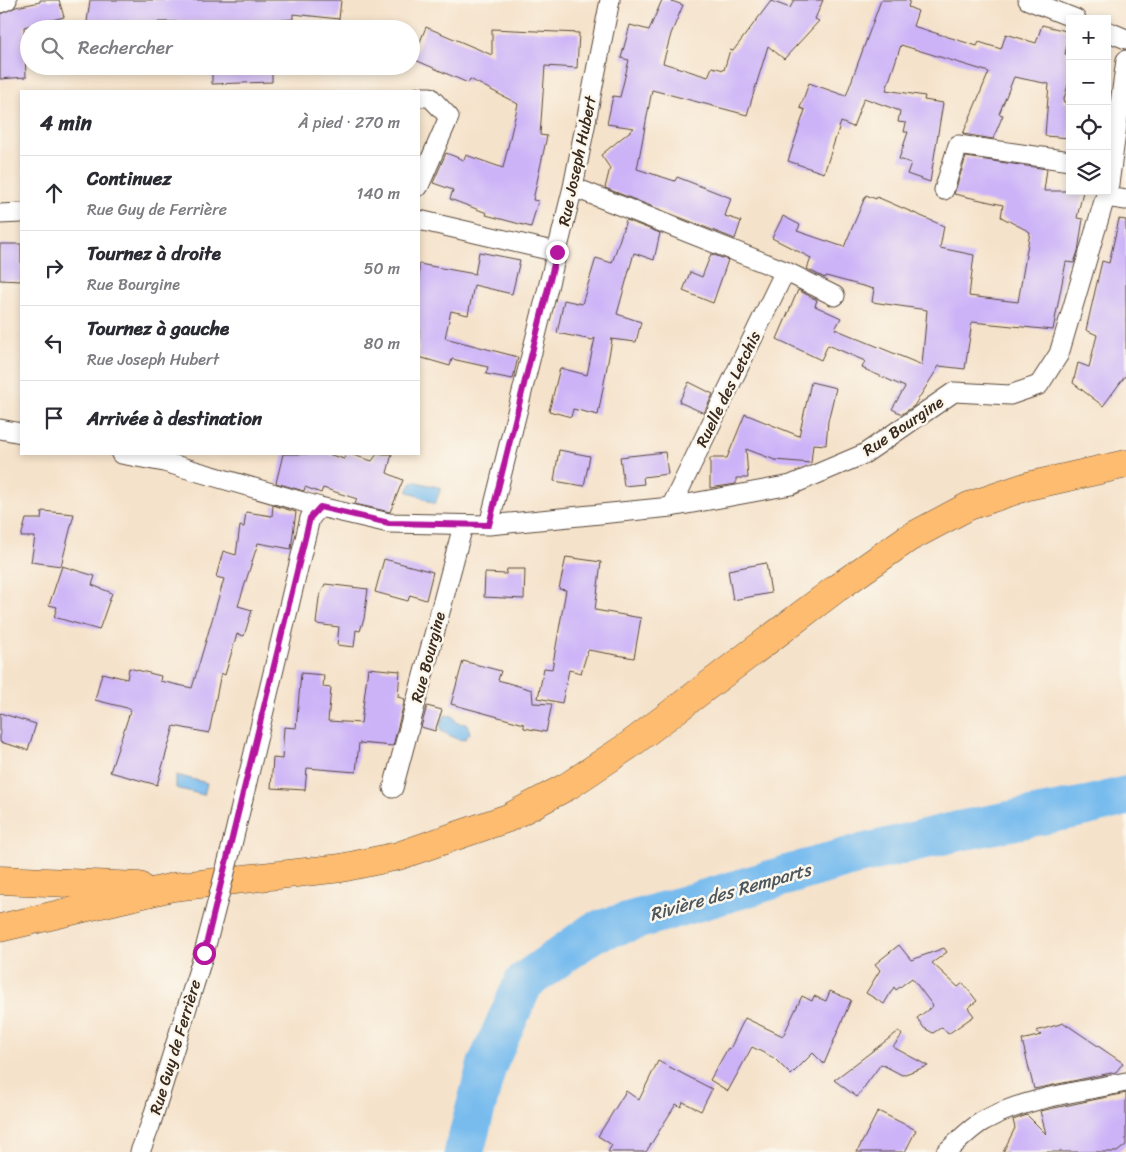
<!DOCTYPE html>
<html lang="fr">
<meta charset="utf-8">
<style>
:root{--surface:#fff;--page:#f2f2f3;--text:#2b2b33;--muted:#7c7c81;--line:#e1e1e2}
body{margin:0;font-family:Sriracha,sans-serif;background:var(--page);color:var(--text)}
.controls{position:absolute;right:15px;top:15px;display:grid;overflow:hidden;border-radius:0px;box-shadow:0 2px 8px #0003}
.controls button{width:45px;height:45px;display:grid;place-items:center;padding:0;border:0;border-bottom:1px solid var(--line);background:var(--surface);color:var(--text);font:25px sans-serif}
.stop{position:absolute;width:15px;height:15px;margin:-11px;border:4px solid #b5179e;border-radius:50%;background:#fff}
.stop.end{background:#b5179e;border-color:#fff;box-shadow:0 1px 5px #0008}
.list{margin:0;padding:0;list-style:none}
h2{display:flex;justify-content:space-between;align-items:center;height:65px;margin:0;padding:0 20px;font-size:21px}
h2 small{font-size:16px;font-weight:400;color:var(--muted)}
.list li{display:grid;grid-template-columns:32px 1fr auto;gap:15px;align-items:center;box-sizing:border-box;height:75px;padding:0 20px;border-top:1px solid var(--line)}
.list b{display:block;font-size:19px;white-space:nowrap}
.list p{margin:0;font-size:16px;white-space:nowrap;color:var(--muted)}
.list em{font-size:16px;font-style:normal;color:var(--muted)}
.icon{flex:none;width:28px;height:28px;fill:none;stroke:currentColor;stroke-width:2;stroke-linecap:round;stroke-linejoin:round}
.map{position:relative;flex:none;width:1126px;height:1152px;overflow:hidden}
.search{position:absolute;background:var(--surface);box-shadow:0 2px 8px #0003;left:20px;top:20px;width:400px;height:55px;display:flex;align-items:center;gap:12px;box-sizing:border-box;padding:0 18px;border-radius:28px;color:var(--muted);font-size:19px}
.panel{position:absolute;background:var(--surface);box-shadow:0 2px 8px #0003;left:20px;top:90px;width:400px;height:365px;border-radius:0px}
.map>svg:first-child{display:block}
</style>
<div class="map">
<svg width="1126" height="1152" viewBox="0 0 1126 1152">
<rect width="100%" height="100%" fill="#fbf7ec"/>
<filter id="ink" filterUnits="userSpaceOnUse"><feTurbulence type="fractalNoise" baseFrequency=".02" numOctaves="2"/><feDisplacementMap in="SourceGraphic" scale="10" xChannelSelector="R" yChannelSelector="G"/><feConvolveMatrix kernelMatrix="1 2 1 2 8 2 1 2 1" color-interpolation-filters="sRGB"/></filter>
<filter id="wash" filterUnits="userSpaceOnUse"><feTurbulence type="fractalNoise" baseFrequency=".0096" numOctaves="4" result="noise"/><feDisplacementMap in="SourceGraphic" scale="20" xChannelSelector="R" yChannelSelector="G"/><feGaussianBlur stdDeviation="1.12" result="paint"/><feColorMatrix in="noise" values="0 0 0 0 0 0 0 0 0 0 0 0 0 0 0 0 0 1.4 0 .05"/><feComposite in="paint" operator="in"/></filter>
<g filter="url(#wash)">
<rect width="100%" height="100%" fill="#f5e2ca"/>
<path fill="#78bcee" stroke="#5a7386" d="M 413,481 L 441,488 L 435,504 L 407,491 Z
M 445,715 L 453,716 L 457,723 L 467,724 L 470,733 L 465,739 L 459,740 L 441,731 L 440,724 Z
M 176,775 L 207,783 L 204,795 L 176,788 Z"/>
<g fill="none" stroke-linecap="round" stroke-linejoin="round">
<path stroke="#78bcee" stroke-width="40" d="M 464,1152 L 487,1065 L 524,982 L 594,932 L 849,857 L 954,832 L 1087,806 L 1126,796"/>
</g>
<g id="blocks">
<path fill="#ccb3f8" d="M 40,0 L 59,0 L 64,17 L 24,27 L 26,77 L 0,79 L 0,14 L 16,7 L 40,2 Z
M 90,0 L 341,0 L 339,19 L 293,14 L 293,19 L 241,24 L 240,21 L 158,22 L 157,29 L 145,29 L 117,22 L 118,29 L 86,29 Z
M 662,0 L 669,0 L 683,5 L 671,34 L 663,63 L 708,77 L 712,67 L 724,70 L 730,50 L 733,51 L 771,1 L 790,8 L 794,0 L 823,0 L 815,19 L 819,21 L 784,59 L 768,46 L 747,115 L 652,90 L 637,169 L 675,181 L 677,177 L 731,198 L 725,216 L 741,221 L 735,239 L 605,188 L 610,168 L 601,155 L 634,128 L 607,124 L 613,96 L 620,97 L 629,60 L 621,58 L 630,25 L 649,30 Z
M 881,0 L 910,0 L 908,7 L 918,11 L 913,26 L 977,46 L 979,42 L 1001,49 L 1006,34 L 1036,43 L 1042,25 L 1070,32 L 1065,54 L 1070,56 L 1070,78 L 1063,102 L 1070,103 L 1070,138 L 1045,136 L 1049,84 L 1014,77 L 999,114 L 1003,115 L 993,139 L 963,134 L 989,72 L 901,45 L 886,90 L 925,96 L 924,100 L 943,103 L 930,182 L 907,174 L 911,163 L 899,159 L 908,132 L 904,132 L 906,123 L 898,122 L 900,111 L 864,98 L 853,127 L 841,122 L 824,173 L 788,161 L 805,110 L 800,108 L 809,83 L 846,96 Z
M 426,27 L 492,55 L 492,29 L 579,33 L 577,68 L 545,66 L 540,135 L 547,136 L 533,200 L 538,201 L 531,227 L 486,215 L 487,213 L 450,199 L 453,190 L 433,183 L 446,153 L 464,160 L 466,155 L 503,168 L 518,104 L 470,79 L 468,83 L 413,59 Z
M 212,66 L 272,66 L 272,82 L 212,84 Z
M 966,157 L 1047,169 L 1044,191 L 1083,191 L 1077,218 L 1083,219 L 1078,251 L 1074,263 L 1066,262 L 1053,330 L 972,322 L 965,369 L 939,366 L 914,406 L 902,414 L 892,409 L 905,387 L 862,368 L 865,361 L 828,345 L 821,360 L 777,339 L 798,290 L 817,300 L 815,306 L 841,318 L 835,329 L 922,365 L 927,310 L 872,302 L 874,289 L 826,276 L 825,278 L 807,269 L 811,258 L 772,238 L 783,216 L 800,225 L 797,231 L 844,247 L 866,195 L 876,199 L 877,197 L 944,226 L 940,248 L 974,255 L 969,296 L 1018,302 L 1030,232 L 1001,217 L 1003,205 L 954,194 Z
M 1119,219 L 1126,220 L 1126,375 L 1103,406 L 1073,383 L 1078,363 L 1089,367 L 1097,335 L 1086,330 L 1102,261 L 1109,263 Z
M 626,220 L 660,233 L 654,260 L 634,253 L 617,314 L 641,322 L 636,342 L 610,339 L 612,340 L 598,415 L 573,409 L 571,417 L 549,411 L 560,368 L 587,375 L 595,338 L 592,340 L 557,333 L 564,300 L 582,304 L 596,258 L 612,263 Z
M 0,244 L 21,244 L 21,281 L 0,280 Z
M 479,252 L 520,260 L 512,294 L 474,285 L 468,315 L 451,311 L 445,338 L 518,357 L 513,379 L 486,374 L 488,367 L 452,359 L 450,366 L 419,357 L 419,264 L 475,274 Z
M 711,254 L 728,260 L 713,303 L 683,291 L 690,272 L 702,277 Z
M 689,382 L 713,394 L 704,413 L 679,402 Z
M 811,382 L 836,388 L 828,421 L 826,445 L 813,444 L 811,463 L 775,460 L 746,449 L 748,478 L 736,478 L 736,484 L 710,488 L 710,458 L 727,458 L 745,414 L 799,436 Z
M 559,450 L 590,456 L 584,486 L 554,481 Z
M 665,452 L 668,474 L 643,477 L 644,484 L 624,486 L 620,457 Z
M 283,454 L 328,454 L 344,459 L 346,454 L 350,454 L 372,461 L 377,454 L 392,454 L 387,473 L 403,480 L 390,512 L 355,504 L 357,499 L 323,488 L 321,493 L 305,487 L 304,491 L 276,483 Z
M 273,505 L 296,512 L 291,549 L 258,543 L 238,606 L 252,610 L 244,636 L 237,634 L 225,675 L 221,673 L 209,733 L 174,726 L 157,785 L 110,772 L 131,709 L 95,700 L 102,673 L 127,679 L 129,668 L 161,676 L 160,681 L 192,688 L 224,579 L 216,577 L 223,551 L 236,555 L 240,526 L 244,527 L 246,512 L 272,516 Z
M 42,511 L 74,514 L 61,566 L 31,562 L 35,537 L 21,537 L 26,519 L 41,519 Z
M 566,557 L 601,562 L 595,610 L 641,618 L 634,658 L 588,650 L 581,673 L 569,670 L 562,703 L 538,698 L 544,668 L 552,669 L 566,590 L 559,589 Z
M 384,559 L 433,572 L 426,600 L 410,595 L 408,601 L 375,592 Z
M 766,563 L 771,593 L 733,600 L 728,570 Z
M 62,566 L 95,576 L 92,585 L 112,593 L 99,630 L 54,617 L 57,607 L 49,605 Z
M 507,569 L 525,569 L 524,599 L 484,597 L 485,573 L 506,574 Z
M 325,584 L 368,589 L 364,619 L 360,631 L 356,630 L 354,647 L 337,645 L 339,627 L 316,624 L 319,598 Z
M 463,661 L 501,671 L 498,680 L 532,690 L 533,703 L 552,704 L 546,732 L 524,728 L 524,724 L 451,704 Z
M 368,668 L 400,671 L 398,697 L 405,699 L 393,746 L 359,743 L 356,772 L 307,768 L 305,790 L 271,788 L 273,758 L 282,759 L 284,727 L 296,728 L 301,673 L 324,675 L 323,687 L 331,688 L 328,721 L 361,723 Z
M 427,706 L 442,710 L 435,731 L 421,727 Z
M 0,713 L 36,724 L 28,750 L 0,742 Z
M 899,945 L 911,960 L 944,948 L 947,952 L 932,963 L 958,987 L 963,983 L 977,1001 L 968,1008 L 974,1016 L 948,1034 L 942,1027 L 933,1033 L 924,1028 L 917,1018 L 933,1006 L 912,978 L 896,990 L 894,987 L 884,1004 L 866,993 L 880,970 L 875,964 Z
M 830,991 L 851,1000 L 824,1064 L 813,1053 L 791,1075 L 774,1058 L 752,1047 L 728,1091 L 710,1080 L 728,1048 L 730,1049 L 745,1018 L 783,1036 L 802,996 L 812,1001 L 814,996 L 826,1001 Z
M 1064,1023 L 1123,1063 L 1116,1072 L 1034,1089 L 1022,1040 L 1041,1035 L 1036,1031 Z
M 899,1031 L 902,1035 L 893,1047 L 928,1066 L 902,1075 L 881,1064 L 857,1097 L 834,1080 Z
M 658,1061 L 712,1089 L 701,1111 L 683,1102 L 681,1107 L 676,1104 L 646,1152 L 608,1152 L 612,1145 L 598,1136 L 626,1091 L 639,1100 Z
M 1126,1093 L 1126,1145 L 1117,1152 L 1003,1152 L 1015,1128 L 1013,1120 L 1027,1115 L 1046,1134 L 1040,1111 Z
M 878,1111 L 916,1130 L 905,1152 L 857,1152 Z"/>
</g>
</g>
<g filter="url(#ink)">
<use href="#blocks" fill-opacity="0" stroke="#574638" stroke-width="1"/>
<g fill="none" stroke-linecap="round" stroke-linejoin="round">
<defs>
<path id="street" d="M 1028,0 L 1076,19
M 0,3 L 7,0
M 1107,31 L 1126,39
M 419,97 L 430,97 L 449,117 L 419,186
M 573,187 L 785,271 L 671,507
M 944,190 L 958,145 L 1070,161
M 1106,197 L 1126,200
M 0,214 L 21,213
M 419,220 L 557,252
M 785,271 L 835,296
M 0,429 L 21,433
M 121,454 L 164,462 L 320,507 L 389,523 L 489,525 L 671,507 L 791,485 L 864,454 L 954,392 L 1010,395 L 1039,385 L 1059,354 L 1109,184 L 1126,60
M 489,525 L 573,187 L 610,0
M 393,788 L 463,526
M 230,853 L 310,518 L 320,507
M 140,1152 L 150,1126 L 204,953
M 946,1152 C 958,1142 971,1127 985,1120 C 1028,1097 1079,1092 1126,1082"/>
<path id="primary" d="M 0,880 L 139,886
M 0,928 L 173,887 L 341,868 L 398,856 L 508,818 L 568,786 L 628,746 L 837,588 L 907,539 L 969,506 L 1028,486 L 1126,464"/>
</defs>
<use href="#street" stroke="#574638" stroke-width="21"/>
<use href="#primary" stroke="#574638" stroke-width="29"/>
<use href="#street" stroke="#fff" stroke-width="19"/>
<use href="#primary" stroke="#fdbc70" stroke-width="28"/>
<defs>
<path id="street-bridge" d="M 204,953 L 230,853"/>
</defs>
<use href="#street-bridge" stroke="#574638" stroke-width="21" stroke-linecap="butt"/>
<use href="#street-bridge" stroke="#fff" stroke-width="19"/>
</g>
</g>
<g fill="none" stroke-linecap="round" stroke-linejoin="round" filter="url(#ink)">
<path stroke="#b5179e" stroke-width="6" d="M 204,953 L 310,518 L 320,507 L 389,523 L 489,525 L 557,252"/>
</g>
<g text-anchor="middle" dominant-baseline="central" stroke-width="5" stroke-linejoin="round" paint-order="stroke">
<g font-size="16" fill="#3b2a1e" stroke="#fbf7ec">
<text transform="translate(577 161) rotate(-78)">Rue Joseph Hubert</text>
<text transform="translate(728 389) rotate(-64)">Ruelle des Letchis</text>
<text transform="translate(903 426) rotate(-34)">Rue Bourgine</text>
<text transform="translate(428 657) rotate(-75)">Rue Bourgine</text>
<text transform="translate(175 1047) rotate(-73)">Rue Guy de Ferrière</text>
</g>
<g font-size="18" font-style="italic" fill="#4d565c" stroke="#fbf7ec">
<text transform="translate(730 892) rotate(-16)">Rivière des Remparts</text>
</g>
</g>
</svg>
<div class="controls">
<button>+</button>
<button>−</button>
<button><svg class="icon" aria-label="locate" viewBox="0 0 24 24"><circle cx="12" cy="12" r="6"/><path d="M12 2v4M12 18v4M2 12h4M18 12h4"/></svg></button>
<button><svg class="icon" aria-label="layers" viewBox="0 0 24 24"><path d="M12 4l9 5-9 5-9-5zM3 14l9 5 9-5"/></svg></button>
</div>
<div class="stop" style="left:204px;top:953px"></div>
<div class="stop end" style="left:557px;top:252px"></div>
<div class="search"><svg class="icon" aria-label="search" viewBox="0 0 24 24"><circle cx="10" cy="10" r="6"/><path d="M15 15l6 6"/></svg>Rechercher</div>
<section class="panel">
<h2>4 min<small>À pied · 270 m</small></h2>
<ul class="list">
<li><svg class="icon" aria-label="ahead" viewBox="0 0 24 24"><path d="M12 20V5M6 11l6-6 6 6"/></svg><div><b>Continuez</b><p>Rue Guy de Ferrière</p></div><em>140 m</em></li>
<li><svg class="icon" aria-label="right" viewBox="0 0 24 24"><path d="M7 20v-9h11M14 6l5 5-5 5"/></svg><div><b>Tournez à droite</b><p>Rue Bourgine</p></div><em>50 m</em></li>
<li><svg class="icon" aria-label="left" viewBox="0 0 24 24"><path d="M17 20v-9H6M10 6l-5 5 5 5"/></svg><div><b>Tournez à gauche</b><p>Rue Joseph Hubert</p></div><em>80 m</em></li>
<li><svg class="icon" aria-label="arrive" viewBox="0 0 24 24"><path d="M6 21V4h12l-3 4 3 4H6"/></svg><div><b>Arrivée à destination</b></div></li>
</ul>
</section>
</div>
